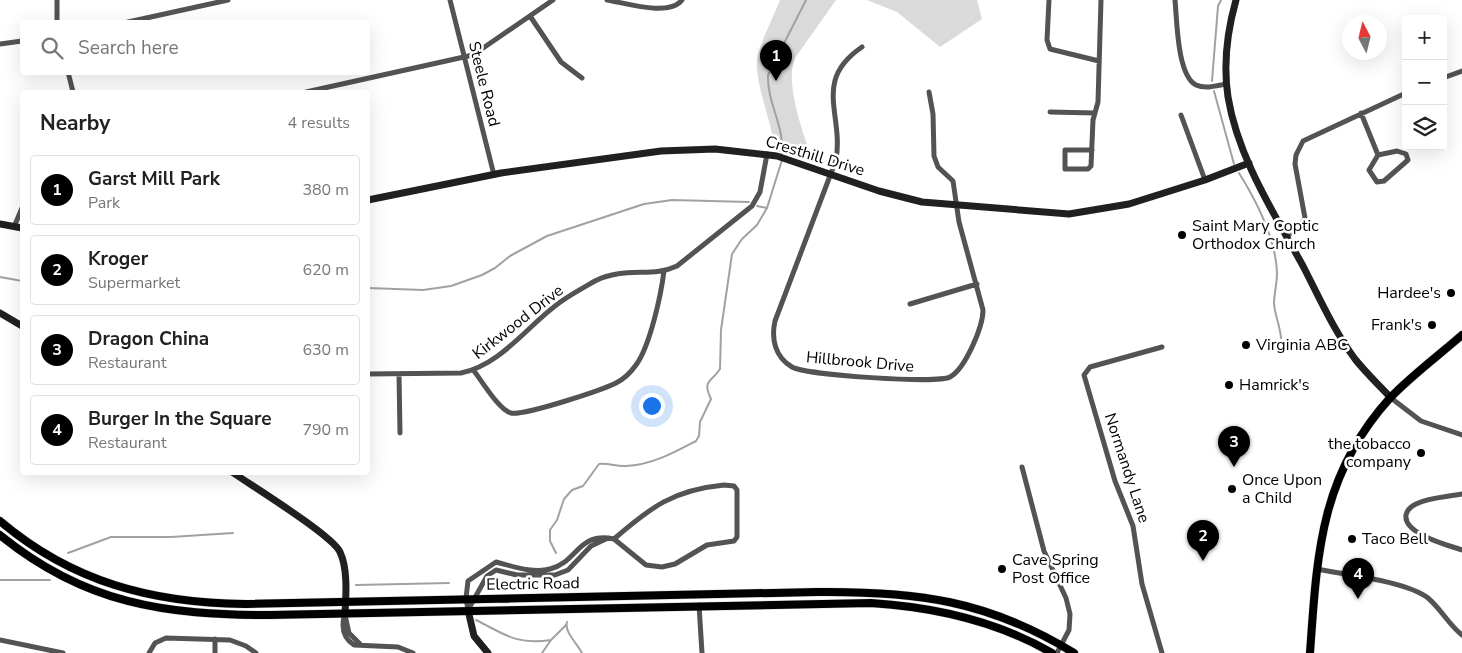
<!DOCTYPE html>
<meta charset="utf-8">
<style>
:root{--surface:#fff;--page:#f2f2f2;--text:#222;--muted:#767676;--line:#e0e0e0;--accent:#000}
body{margin:0;font-family:"Nunito Sans",sans-serif;background:var(--page);color:var(--text)}
.controls{position:absolute;right:15px;top:15px;display:grid;overflow:hidden;border-radius:5px;box-shadow:0 5px 20px #0002}
.controls button{width:45px;height:45px;display:grid;place-items:center;padding:0;border:0;border-bottom:1px solid var(--line);background:var(--surface);color:var(--text);font:25px sans-serif}
.compass{position:absolute;left:1342px;top:15px;width:45px;height:45px;border-radius:50%;background:var(--surface);box-shadow:0 5px 20px #0002;rotate:353deg}
.you{position:absolute;left:651px;top:405px;width:18px;height:18px;margin:-12px;border:4px solid #fff;border-radius:50%;background:#1a73e8;box-shadow:0 0 0 8px #1a73e833}
.badge{display:grid;place-items:center;width:32px;height:32px;border-radius:50%;background:var(--accent);color:#fff;font-size:16px;font-weight:700}
.pin{position:absolute;translate:-50% -41px;filter:drop-shadow(0 1px 2px #0008)}
.pin::after{content:'';position:absolute;top:26px;width:18px;height:15px;background:inherit;clip-path:polygon(0 0,100% 0,50% 100%)}
.list{margin:0;padding:0;list-style:none}
h2{display:flex;justify-content:space-between;align-items:center;height:65px;margin:0;padding:0 20px;font-size:21px}
h2 small{font-size:16px;font-weight:400;color:var(--muted)}
.list li{display:grid;grid-template-columns:32px 1fr auto;gap:15px;align-items:center;box-sizing:border-box;height:70px;margin:0 10px 10px;padding:0 10px;border:1px solid var(--line);border-radius:5px}
.list b{display:block;font-size:19px;white-space:nowrap}
.list p{margin:0;font-size:16px;white-space:nowrap;color:var(--muted)}
.list em{font-size:16px;font-style:normal;color:var(--muted)}
.icon{flex:none;width:28px;height:28px;fill:none;stroke:currentColor;stroke-width:2;stroke-linecap:round;stroke-linejoin:round}
.map{position:relative;flex:none;width:1462px;height:653px;overflow:hidden}
.search{position:absolute;background:var(--surface);box-shadow:0 5px 20px #0002;left:20px;top:20px;width:350px;height:55px;display:flex;align-items:center;gap:12px;box-sizing:border-box;padding:0 18px;border-radius:5px;color:var(--muted);font-size:19px}
.panel{position:absolute;background:var(--surface);box-shadow:0 5px 20px #0002;left:20px;top:90px;width:350px;height:385px;border-radius:5px}
.map>svg:first-child{display:block}
</style>
<div class="map">
<svg width="1462" height="653" viewBox="0 0 1462 653">
<rect width="100%" height="100%" fill="#fff"/>
<path fill="#dadada" d="M 780,0 L 836,0 L 795,58 C 784,83 804,136 813,161 L 775,151 C 773,123 752,79 758,55 C 763,36 773,18 780,0 Z
M 867,0 L 977,0 L 982,19 L 940,47 L 897,12 Z"/>
<g fill="none" stroke-linecap="round" stroke-linejoin="round">
<path stroke="#a1a1a1" stroke-width="2" d="M 1212,81 L 1218,6 L 1221,0
M 1214,91 L 1234,164
M 782,155 C 785,127 767,103 768,75 L 806,0
M 1239,173 C 1257,202 1276,239 1277,273 C 1277,284 1274,294 1274,304 C 1275,315 1280,326 1281,338
M 757,206 L 767,208
M 0,277 L 22,281
M 368,288 L 423,290 L 451,286 L 482,275 L 495,268 L 510,256 L 547,236 L 644,204 L 672,200 L 749,202
M 68,553 L 111,537 L 171,537 L 233,533
M 556,553 L 550,541 L 550,530 L 557,520 L 564,499 L 572,490 L 583,486 L 599,464 C 610,463 617,467 626,466 C 652,465 675,452 696,441 L 699,436 L 700,422 L 711,399 C 702,380 711,383 720,369 L 721,330 L 732,254 L 742,239 L 757,225 L 767,208 L 782,160
M 0,580 L 50,580
M 356,585 L 449,583
M 476,620 C 506,635 516,645 551,640
M 567,622 C 564,632 577,643 582,653
M 542,653 L 551,640 L 566,625"/>
<defs>
<path id="primary" d="M 0,521 C 72,582 152,603 245,604 L 817,592 C 915,591 988,600 1074,653
M 0,535 C 85,604 165,615 270,615 L 871,603 C 934,607 997,621 1052,653
M 1310,653 C 1317,555 1320,475 1390,398 C 1412,375 1438,356 1462,335"/>
</defs>
<use href="#primary" stroke="#dbdbdb" stroke-width="9"/>
<path stroke="#535353" stroke-width="5" d="M 57,0 L 57,22
M 450,0 L 494,175
M 607,0 C 626,3 669,17 682,0
M 1049,0 L 1047,40 L 1050,49 L 1099,61
M 1175,0 C 1177,20 1177,75 1196,85 C 1205,89 1216,86 1226,84
M 530,16 L 561,62 L 582,78
M 128,22 L 228,0
M 0,44 L 22,41
M 862,47 C 812,81 844,114 836,160 L 775,321 C 771,339 775,357 792,367 C 805,375 938,384 950,377 C 965,369 983,327 983,310 L 959,222 L 953,181 L 938,167 L 934,156 L 933,114 L 929,92
M 68,72 L 73,92
M 1443,78 L 1462,71
M 306,92 L 473,55 L 553,0
M 1050,112 L 1095,113
M 1361,113 L 1378,155 L 1397,151 L 1406,154 L 1408,160 L 1384,181 L 1377,182 L 1369,170 L 1378,155
M 1181,115 L 1205,180
M 1092,150 L 1065,150 L 1065,169 L 1088,169 L 1091,166 L 1093,120 L 1098,102 L 1101,0
M 14,227 L 22,208
M 1287,236 L 1299,228 L 1305,218 L 1295,164 L 1296,155 L 1303,141 L 1406,93
M 910,304 L 977,284
M 474,371 C 482,381 499,410 511,413 C 524,416 602,390 616,383 C 624,379 631,372 636,365 C 650,346 661,295 664,271
M 368,374 L 461,373 C 501,365 527,326 559,303 C 570,295 583,288 595,281 C 625,266 652,278 677,266 L 752,206 L 760,192 L 767,154
M 399,374 L 400,433
M 1391,398 L 1421,421 L 1462,435
M 1022,467 L 1044,551 L 1066,598 L 1070,614 L 1069,630 L 1057,653
M 724,485 L 734,486 L 737,490 L 737,537 L 734,541 L 707,545 L 675,564 L 662,567 L 646,565 L 614,539 C 651,507 673,490 724,485 Z
M 1462,494 C 1448,497 1430,497 1416,504 C 1412,506 1407,510 1406,515 C 1403,534 1448,545 1462,550
M 1317,569 C 1346,575 1406,581 1428,598 C 1441,609 1449,625 1462,635
M 699,605 L 702,653
M 468,610 L 466,598 L 468,581 L 496,562 C 512,566 534,574 550,569 C 578,562 578,531 614,539
M 468,610 L 487,576 L 496,570 L 517,575 L 555,575 L 568,570 L 591,546 L 608,538
M 345,613 C 341,626 342,637 354,645 L 398,647 L 413,653
M 345,615 L 349,633 L 360,644
M 0,640 L 63,653
M 149,653 L 155,643 L 166,638 L 230,640 L 246,646 L 256,653
M 215,653 L 215,639
M 1162,653 L 1142,584 L 1133,526 L 1115,481 L 1084,375 L 1090,367 L 1162,347"/>
<path stroke="#202020" stroke-width="7" d="M 1236,0 C 1227,32 1223,64 1228,97 C 1238,158 1274,213 1303,266 C 1319,297 1334,331 1355,359 C 1366,373 1379,385 1391,398
M 368,200 L 501,173 L 661,151 L 715,149 L 777,156 L 879,191 L 922,202 L 1069,214 L 1129,204 L 1205,180 L 1249,163
M 0,224 L 22,228
M 0,313 L 22,326
M 232,472 C 252,486 332,535 340,552 C 348,569 346,595 345,613
M 468,610 L 474,636 L 488,653"/>
<use href="#primary" stroke="#000" stroke-width="8"/>
</g>
<g fill="#000" stroke="#fff" stroke-width="2">
<circle cx="1182" cy="235" r="5"/>
<circle cx="1451" cy="293" r="5"/>
<circle cx="1432" cy="325" r="5"/>
<circle cx="1246" cy="345" r="5"/>
<circle cx="1229" cy="385" r="5"/>
<circle cx="1421" cy="453" r="5"/>
<circle cx="1232" cy="489" r="5"/>
<circle cx="1352" cy="539" r="5"/>
<circle cx="1002" cy="569" r="5"/>
</g>
<g text-anchor="middle" dominant-baseline="central" stroke-width="5" stroke-linejoin="round" paint-order="stroke">
<g font-size="16" fill="#000" stroke="#fff">
<text transform="translate(484 84) rotate(76)">Steele Road</text>
<text transform="translate(815 156) rotate(17)">Cresthill Drive</text>
<text transform="translate(518 322) rotate(-38)">Kirkwood Drive</text>
<text transform="translate(860 362) rotate(5)">Hillbrook Drive</text>
<text transform="translate(1127 468) rotate(72)">Normandy Lane</text>
<text transform="translate(533 584) rotate(-1)">Electric Road</text>
</g>
<g font-size="16" fill="#000" stroke="#fff" text-anchor="start">
<text x="1192" y="226">Saint Mary Coptic<tspan x="1192" dy="18">Orthodox Church</tspan></text>
<text x="1441" y="293" text-anchor="end">Hardee's</text>
<text x="1422" y="325" text-anchor="end">Frank's</text>
<text x="1256" y="345">Virginia ABC</text>
<text x="1239" y="385">Hamrick's</text>
<text x="1411" y="444" text-anchor="end">the tobacco<tspan x="1411" dy="18">company</tspan></text>
<text x="1242" y="480">Once Upon<tspan x="1242" dy="18">a Child</tspan></text>
<text x="1362" y="539">Taco Bell</text>
<text x="1012" y="560">Cave Spring<tspan x="1012" dy="18">Post Office</tspan></text>
</g>
</g>
</svg>
<div class="controls">
<button>+</button>
<button>−</button>
<button><svg class="icon" aria-label="layers" viewBox="0 0 24 24"><path d="M12 4l9 5-9 5-9-5zM3 14l9 5 9-5"/></svg></button>
</div>
<svg class="compass" viewBox="-18 -18 36 36"><path d="M0-13l5 13h-10z" fill="#e53935"/><path d="M0 13l5-13h-10z" fill="#767676"/></svg>
<div class="you"></div>
<div class="pin badge" style="left:776px;top:81px">1</div>
<div class="pin badge" style="left:1203px;top:561px">2</div>
<div class="pin badge" style="left:1234px;top:467px">3</div>
<div class="pin badge" style="left:1358px;top:599px">4</div>
<div class="search"><svg class="icon" aria-label="search" viewBox="0 0 24 24"><circle cx="10" cy="10" r="6"/><path d="M15 15l6 6"/></svg>Search here</div>
<section class="panel">
<h2>Nearby<small>4 results</small></h2>
<ul class="list">
<li><span class="badge">1</span><div><b>Garst Mill Park</b><p>Park</p></div><em>380 m</em></li>
<li><span class="badge">2</span><div><b>Kroger</b><p>Supermarket</p></div><em>620 m</em></li>
<li><span class="badge">3</span><div><b>Dragon China</b><p>Restaurant</p></div><em>630 m</em></li>
<li><span class="badge">4</span><div><b>Burger In the Square</b><p>Restaurant</p></div><em>790 m</em></li>
</ul>
</section>
</div>
